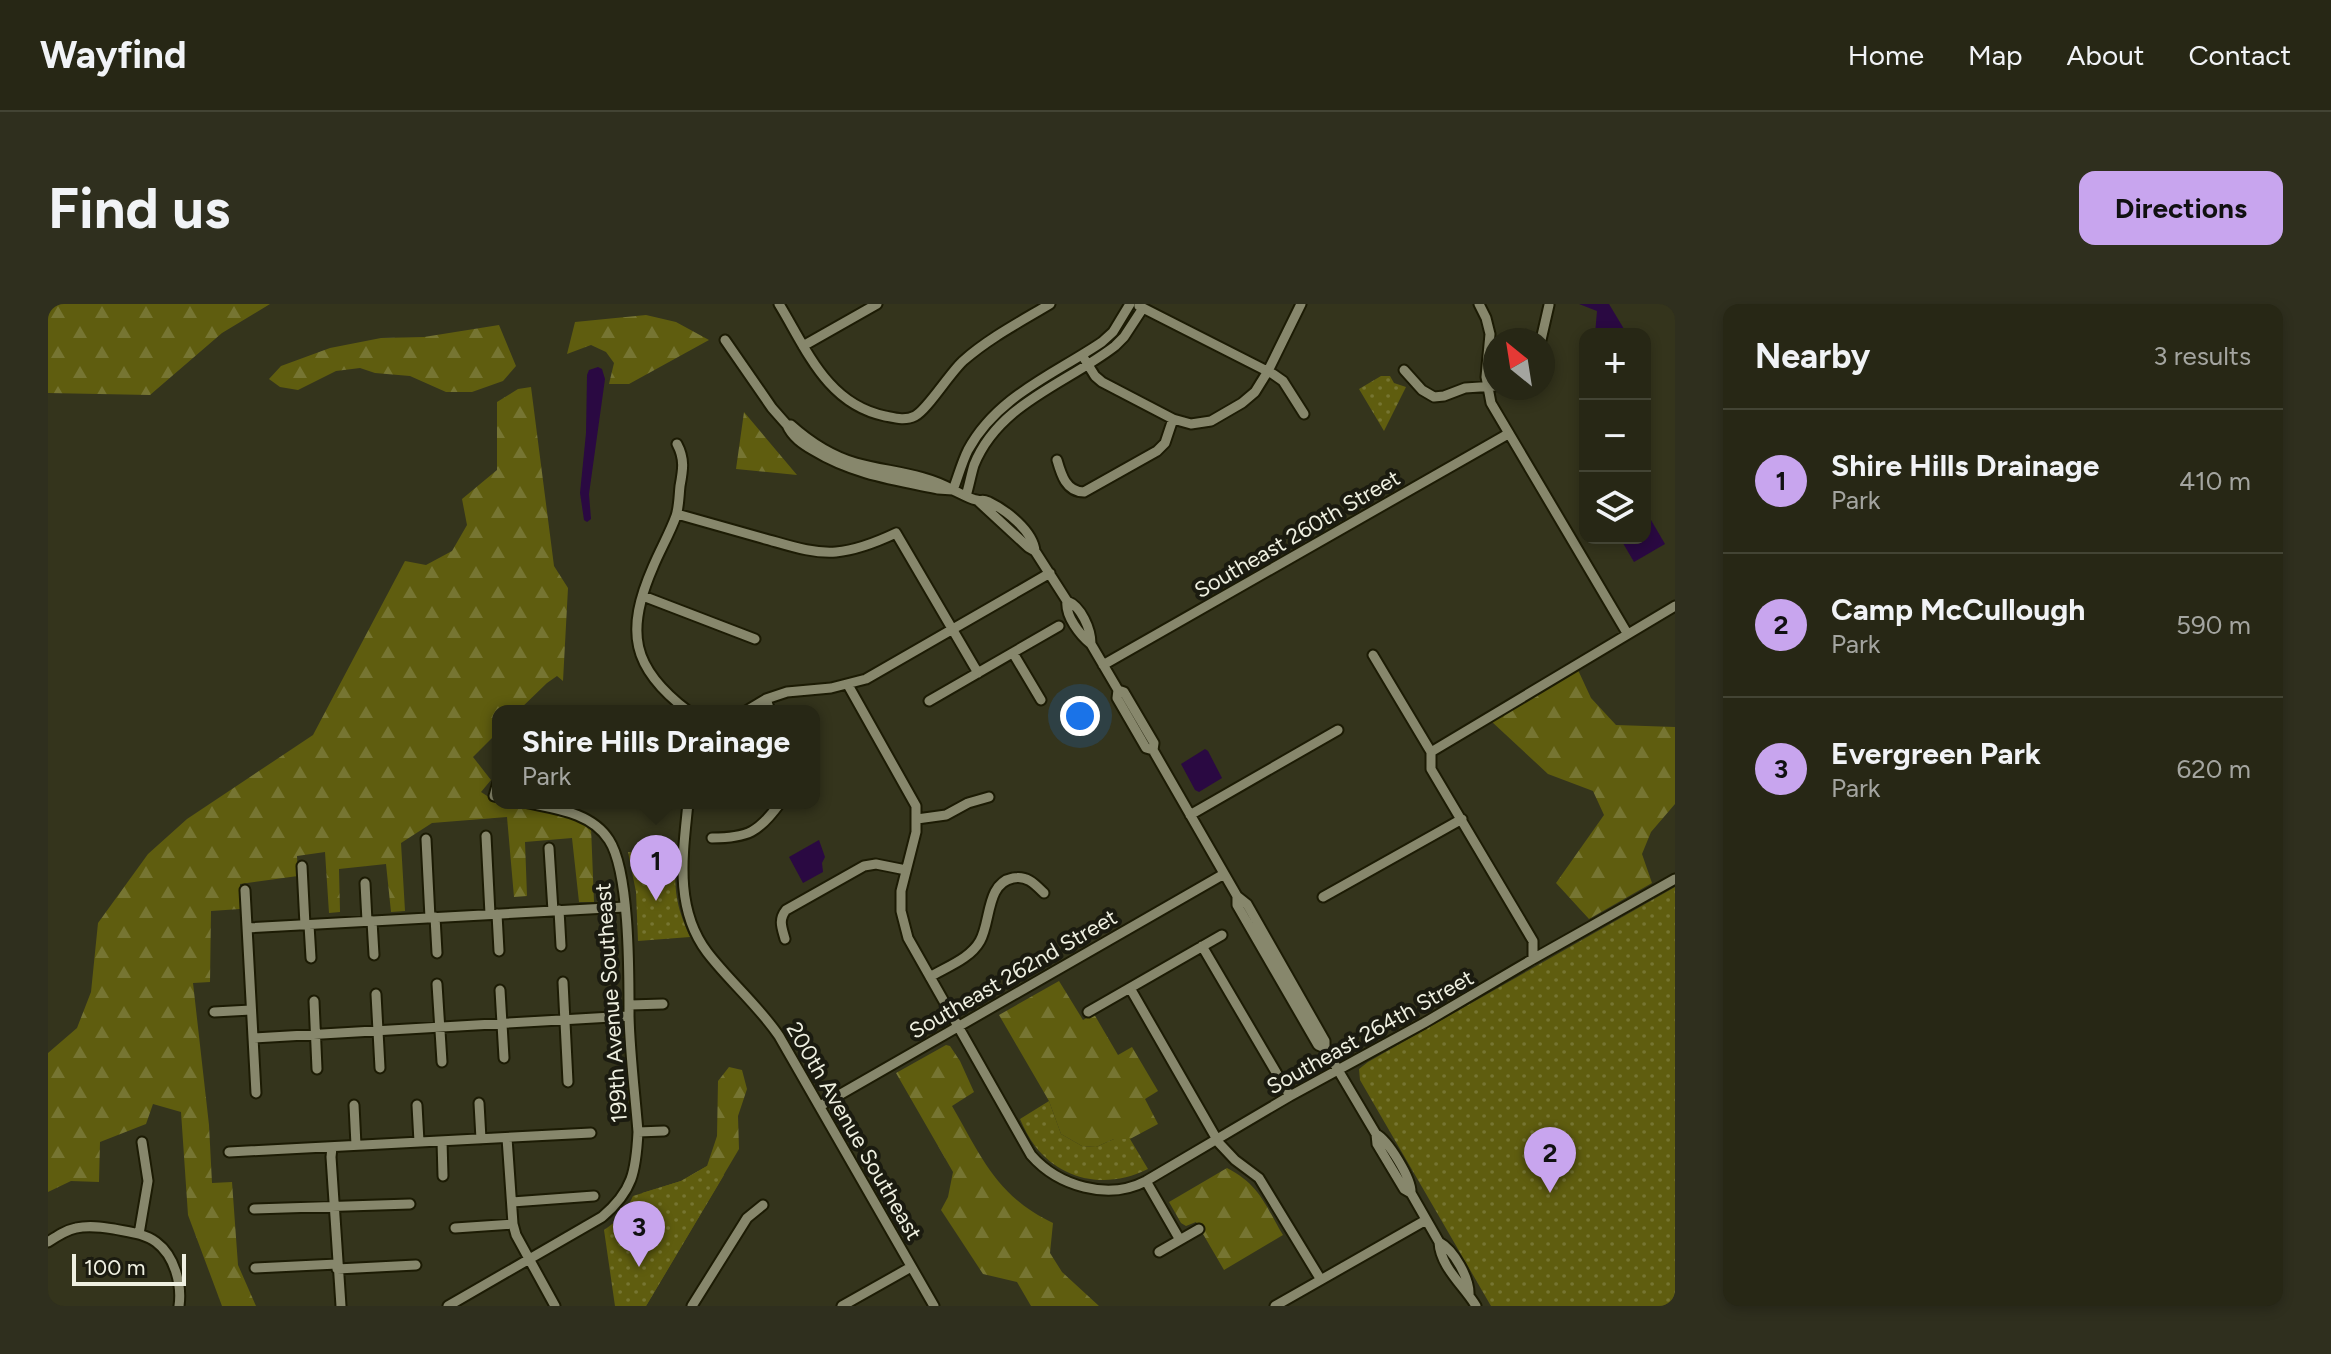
<!DOCTYPE html>
<meta charset="utf-8">
<style>
:root{--surface:#272715;--page:#2f2f1e;--text:#f1f3f6;--muted:#a4a5a0;--line:#434434;--accent:#c8a5ee}
body{margin:0;font-family:Figtree,sans-serif;background:var(--page);color:var(--text)}
.controls{position:absolute;right:24px;top:24px;display:grid;overflow:hidden;border-radius:16px;box-shadow:0 4px 12px #0003}
.controls button{width:72px;height:72px;display:grid;place-items:center;padding:0;border:0;border-bottom:2px solid var(--line);background:var(--surface);color:var(--text);font:40px sans-serif}
.compass{position:absolute;left:1435px;top:24px;width:72px;height:72px;border-radius:50%;background:var(--surface);box-shadow:0 4px 12px #0003;rotate:330deg}
.scale{position:absolute;left:24px;bottom:20px;width:114px;box-sizing:border-box;padding-left:8px;border:4px solid #eff0e1;border-top:0;font-size:22px;line-height:28px;white-space:nowrap;color:#eff0e1;-webkit-text-stroke:6px #1b1b10;paint-order:stroke}
.you{position:absolute;left:1032px;top:412px;width:28px;height:28px;margin:-20px;border:6px solid #fff;border-radius:50%;background:#1a73e8;box-shadow:0 0 0 12px #1a73e833}
.badge{display:grid;place-items:center;width:52px;height:52px;border-radius:50%;background:var(--accent);color:#111;font-size:26px;font-weight:700}
.pin{position:absolute;translate:-50% -66px;filter:drop-shadow(0 2px 4px #0008)}
.pin::after{content:'';position:absolute;top:42px;width:28px;height:24px;background:inherit;clip-path:polygon(0 0,100% 0,50% 100%)}
.popup{position:absolute;left:444px;top:401px;width:328px;height:104px;box-sizing:border-box;display:grid;place-content:center;border-radius:16px;background:var(--surface);filter:drop-shadow(0 2px 6px #0005);font-size:26px;white-space:nowrap;color:var(--muted)}
.popup b{font-size:30px;color:var(--text)}
.popup::after{content:'';position:absolute;left:50%;top:100%;margin-left:-16px;border:16px solid transparent;border-top-color:var(--surface)}
.list{margin:0;padding:0;list-style:none}
h2{display:flex;justify-content:space-between;align-items:center;height:104px;margin:0;padding:0 32px;font-size:34px}
h2 small{font-size:26px;font-weight:400;color:var(--muted)}
.list li{display:grid;grid-template-columns:52px 1fr auto;gap:24px;align-items:center;box-sizing:border-box;height:144px;padding:0 32px;border-top:2px solid var(--line)}
.list b{display:block;font-size:30px;white-space:nowrap}
.list p{margin:0;font-size:26px;white-space:nowrap;color:var(--muted)}
.list em{font-size:26px;font-style:normal;color:var(--muted)}
.icon{flex:none;width:44px;height:44px;fill:none;stroke:currentColor;stroke-width:2;stroke-linecap:round;stroke-linejoin:round}
.map{position:relative;flex:none;width:1627px;height:1002px;overflow:hidden;border-radius:16px}
header{display:flex;align-items:center;gap:48px;box-sizing:border-box;height:112px;padding:0 40px;background:var(--surface);border-bottom:2px solid var(--line)}
header strong{font-size:38px}
nav{display:flex;gap:44px;margin-inline-start:auto;font-size:28px}
.intro{display:flex;align-items:center;justify-content:space-between;box-sizing:border-box;height:192px;padding:0 48px}
h1{margin:0;font-size:56px}
.button{padding:20px 36px;border-radius:16px;background:var(--accent);color:#111;font-size:28px;font-weight:700}
main{display:flex;gap:48px;padding:0 48px}
aside{flex:1;background:var(--surface);border-radius:16px;box-shadow:0 4px 12px #0003}
.map>svg:first-child{display:block}
</style>
<header>
<strong>Wayfind</strong>
<nav><a>Home</a><a>Map</a><a>About</a><a>Contact</a></nav>
</header>
<div class="intro"><h1>Find us</h1><a class="button">Directions</a></div>
<main>
<div class="map">
<svg width="1627" height="1002" viewBox="0 0 1627 1002">
<defs>
<pattern id="forest-firs" width="22" height="20" patternUnits="userSpaceOnUse" patternTransform="scale(2)"><rect width="22" height="20" fill="#5f5d0f"/><path d="M5 1l3.5 6h-7zM16 11l3.5 6h-7z" fill="#767532"/></pattern>
<pattern id="park-dots" width="8" height="8" patternUnits="userSpaceOnUse" patternTransform="scale(2)"><rect width="8" height="8" fill="#5f5d0f"/><path d="M2 2h.1M6 6h.1" fill="none" stroke="#767532" stroke-width="1.8" stroke-linecap="round"/></pattern>
</defs>
<rect width="100%" height="100%" fill="#34341c"/>
<path fill="url(#forest-firs)" d="M 0,0 L 222,0 L 174,29 L 102,91 L 0,89 Z
M 598,11 L 628,18 L 661,36 L 581,80 L 561,80 L 566,59 L 558,48 L 543,41 L 519,50 L 527,18 Z
M 451,21 L 468,62 L 455,77 L 424,88 L 398,88 L 362,72 L 327,69 L 312,64 L 288,67 L 250,86 L 232,83 L 221,75 L 233,62 L 282,44 L 333,34 L 376,33 Z
M 483,83 L 506,262 L 520,284 L 515,377 L 509,372 L 499,379 L 470,407 L 450,407 L 450,428 L 425,453 L 443,476 L 433,488 L 450,499 L 524,512 L 543,523 L 546,598 L 531,598 L 524,534 L 477,538 L 479,592 L 466,593 L 459,513 L 384,519 L 353,539 L 357,607 L 343,608 L 338,560 L 291,565 L 292,608 L 281,609 L 277,548 L 249,552 L 250,572 L 192,580 L 192,605 L 163,607 L 162,678 L 145,679 L 161,821 L 164,879 L 184,878 L 190,961 L 208,1002 L 174,1002 L 140,911 L 133,808 L 105,800 L 98,820 L 52,838 L 51,878 L 23,877 L 0,888 L 0,749 L 29,724 L 43,688 L 50,619 L 100,550 L 139,515 L 265,431 L 357,257 L 378,261 L 404,247 L 419,221 L 414,195 L 449,166 L 449,98 L 470,85 Z
M 696,108 L 749,171 L 688,165 Z
M 1530,366 L 1543,394 L 1568,421 L 1627,423 L 1627,500 L 1603,528 L 1594,550 L 1604,579 L 1541,615 L 1508,579 L 1556,511 L 1545,487 L 1500,470 L 1443,417 Z
M 1011,677 L 1035,716 L 1046,710 L 1070,751 L 1084,743 L 1110,787 L 1097,795 L 1110,820 L 1082,835 L 1066,835 L 1048,843 L 1034,842 L 1013,830 L 1001,797 L 951,711 Z
M 898,741 L 902,742 L 912,757 L 926,788 L 904,802 C 933,852 949,893 1005,919 L 1002,949 L 1014,968 L 1051,1002 L 983,1002 L 969,978 L 935,970 L 893,906 L 900,893 L 905,868 L 848,769 Z
M 681,763 L 694,766 L 699,785 L 690,812 L 691,845 L 598,1002 L 594,889 L 633,877 L 659,862 L 669,832 L 670,777 Z
M 1179,864 C 1212,881 1217,901 1235,931 L 1176,966 L 1148,918 L 1138,922 L 1133,919 L 1121,898 Z"/>
<path fill="url(#park-dots)" d="M 1333,72 L 1342,72 L 1346,79 L 1358,83 L 1336,127 L 1311,85 Z
M 580,548 L 627,552 C 627,588 627,599 642,633 L 590,637 L 588,588 Z
M 1627,583 L 1627,1002 L 1443,1002 L 1312,776 L 1311,765 L 1320,758 Z
M 1001,797 L 1013,830 L 1034,842 L 1048,843 L 1066,835 L 1082,835 L 1100,865 C 1060,885 1015,878 987,842 C 981,834 976,824 972,815 Z
M 659,862 L 676,871 L 598,1002 L 567,1002 L 556,926 C 570,917 578,907 585,892 L 633,877 Z"/>
<path fill="#2a0942" d="M 1531,0 L 1561,0 L 1579,30 L 1547,30 L 1549,7 Z
M 550,63 L 554,65 L 557,75 L 541,190 L 543,215 L 539,218 L 536,216 L 532,189 L 538,129 L 539,71 L 541,66 Z
M 1603,216 L 1617,240 L 1586,258 L 1572,234 L 1597,234 L 1597,220 Z
M 1157,445 L 1160,447 L 1174,474 L 1151,488 L 1147,486 L 1133,460 Z
M 771,536 L 777,553 L 774,559 L 775,568 L 755,579 L 741,553 Z"/>
<g fill="none" stroke-linecap="round" stroke-linejoin="round">
<defs>
<path id="minor" d="M 731,0 C 759,46 779,100 837,112 C 847,114 857,117 867,112 C 879,106 901,70 915,57 C 941,34 972,18 1002,0
M 1431,0 L 1438,14 L 1442,30 L 1438,73 L 1443,99 L 1579,329
M 1091,2 L 1225,70 L 1235,77 L 1256,110
M 677,36 L 724,104 L 739,121
M 1493,36 L 1501,1
M 755,42 L 829,0
M 1034,51 L 1047,72 L 1054,78 L 1125,115 L 1143,120 L 1163,117 L 1194,99 L 1207,88 L 1220,67 L 1253,0
M 1356,66 L 1374,86 L 1386,93 L 1396,92 L 1417,84 L 1447,82
M 739,121 L 743,121 C 762,138 784,152 808,159 C 840,168 876,169 905,186 L 890,185 C 846,176 804,170 765,146 C 755,140 744,133 739,121 Z
M 629,140 C 637,155 635,166 632,182 C 631,191 631,203 628,212 C 622,229 612,246 605,263 C 577,327 583,364 640,407
M 1009,156 C 1013,170 1018,188 1036,188 L 1109,147 L 1117,139 L 1125,115
M 918,192 C 921,182 923,171 926,161 C 951,99 1018,80 1067,42 L 1076,33 L 1095,4
M 929,196 L 980,243 L 987,247 C 985,227 958,206 941,198 C 931,194 938,198 928,196 C 920,194 912,189 905,186 C 910,173 914,158 920,146 C 949,92 1007,70 1054,38 L 1065,28 L 1082,0
M 629,210 C 657,218 685,226 714,234 C 737,240 763,250 788,248 C 809,246 829,238 848,229 L 930,369
M 987,247 L 1019,297 C 1033,302 1043,325 1043,340 C 1032,331 1017,312 1019,297
M 595,292 L 707,335
M 1043,340 L 1070,386
M 965,349 L 993,396
M 1325,351 L 1383,448 L 1383,465 L 1485,637 L 1485,655
M 1055,361 L 1460,130
M 800,381 L 868,502 L 868,528 L 853,587 L 853,607 L 860,634 L 983,851 C 1010,882 1060,897 1098,877 L 1242,792 L 1376,719 L 1485,655 L 1627,575
M 718,395 L 722,407
M 881,397 L 1011,322
M 698,407 L 718,395 L 739,388 L 783,384 L 818,375 L 1002,269
M 1105,446 L 1098,444 L 1069,394 L 1070,386 L 1076,388 L 1106,439 L 1105,446 L 1189,592
M 1383,448 L 1627,302
M 450,478 L 446,492 L 450,493
M 640,499 C 635,550 626,604 659,648 C 681,677 710,701 731,732 L 886,1002
M 1142,511 L 1290,426
M 869,515 L 898,511 L 920,499 L 941,493
M 438,532 L 442,610
M 664,534 C 700,534 711,528 732,499
M 378,535 L 382,614
M 501,544 L 505,607
M 254,562 L 257,621
M 317,579 L 319,617
M 197,586 L 208,789
M 1275,593 L 1414,515
M 511,606 L 513,642
M 449,610 L 451,647
M 387,613 L 389,649
M 324,617 L 326,651
M 261,621 L 263,654
M 199,624 L 577,603
M 737,635 C 734,624 730,616 738,606 L 816,562 L 828,560 L 858,566
M 1154,642 L 1242,792
M 882,673 C 898,663 922,655 932,637 C 943,618 938,579 965,574 C 979,571 987,580 996,589
M 515,678 L 520,778
M 389,680 L 394,758
M 1082,684 L 1171,839 L 1187,856 L 1211,874 L 1273,976
M 452,686 L 456,754
M 328,690 L 332,764
M 266,697 L 269,765
M 582,701 L 615,700
M 166,708 L 203,706
M 1040,708 L 1174,631
M 205,734 L 581,712
M 1277,744 L 1270,741 L 1189,601 L 1189,592 L 1199,600 L 1277,737 L 1277,744 L 1328,830
M 431,799 L 433,835
M 306,801 L 308,841
M 369,801 L 371,838
M 772,802 L 1176,570
M 590,828 L 616,827
M 459,834 L 465,920 L 468,931 L 507,1002
M 394,837 L 395,872
M 284,843 L 283,853 L 293,1002
M 181,848 L 543,829
M 1098,877 L 1132,936
M 1363,889 C 1364,875 1340,836 1328,830 L 1329,840 L 1356,885 L 1363,889 L 1391,938
M 464,898 L 546,892
M 206,905 L 362,900
M 407,924 L 465,920
M 91,930 L 100,877 L 94,838
M 0,938 C 9,932 18,926 28,924 C 41,921 54,923 66,925 C 80,928 96,929 108,938 C 127,952 134,981 131,1002
M 1111,948 L 1151,925
M 207,964 L 289,960
M 289,965 L 368,961
M 1421,991 C 1422,975 1406,946 1391,938 C 1392,963 1417,983 1428,1002
M 400,1002 L 554,913 C 585,887 588,867 590,828 C 587,790 582,751 581,712 C 581,672 582,568 561,536 C 544,509 509,505 480,499
M 644,1002 L 699,914 L 715,901
M 794,1002 L 863,963
M 1227,1002 L 1378,916"/>
</defs>
<use href="#minor" stroke="#1c1b04" stroke-width="13"/>
<use href="#minor" stroke="#87876c" stroke-width="9"/>
</g>
<g text-anchor="middle" dominant-baseline="central" stroke-width="8" stroke-linejoin="round" paint-order="stroke">
<g font-size="22" fill="#eff0e1" stroke="#1b1b10">
<text transform="translate(1249 230) rotate(-30)">Southeast 260th Street</text>
<text transform="translate(965 670) rotate(-30)">Southeast 262nd Street</text>
<text transform="translate(563 699) rotate(-94)">199th Avenue Southeast</text>
<text transform="translate(1322 728) rotate(-29)">Southeast 264th Street</text>
<text transform="translate(806 827) rotate(60)">200th Avenue Southeast</text>
</g>
</g>
</svg>
<div class="controls">
<button>+</button>
<button>−</button>
<button><svg class="icon" aria-label="layers" viewBox="0 0 24 24"><path d="M12 4l9 5-9 5-9-5zM3 14l9 5 9-5"/></svg></button>
</div>
<svg class="compass" viewBox="-18 -18 36 36"><path d="M0-13l5 13h-10z" fill="#e53935"/><path d="M0 13l5-13h-10z" fill="#a4a5a0"/></svg>
<div class="scale">100 m</div>
<div class="you"></div>
<div class="pin badge" style="left:608px;top:597px">1</div>
<div class="popup"><b>Shire Hills Drainage</b>Park</div>
<div class="pin badge" style="left:1502px;top:889px">2</div>
<div class="pin badge" style="left:591px;top:963px">3</div>
</div>
<aside>
<h2>Nearby<small>3 results</small></h2>
<ul class="list">
<li><span class="badge">1</span><div><b>Shire Hills Drainage</b><p>Park</p></div><em>410 m</em></li>
<li><span class="badge">2</span><div><b>Camp McCullough</b><p>Park</p></div><em>590 m</em></li>
<li><span class="badge">3</span><div><b>Evergreen Park</b><p>Park</p></div><em>620 m</em></li>
</ul>
</aside>
</main>
